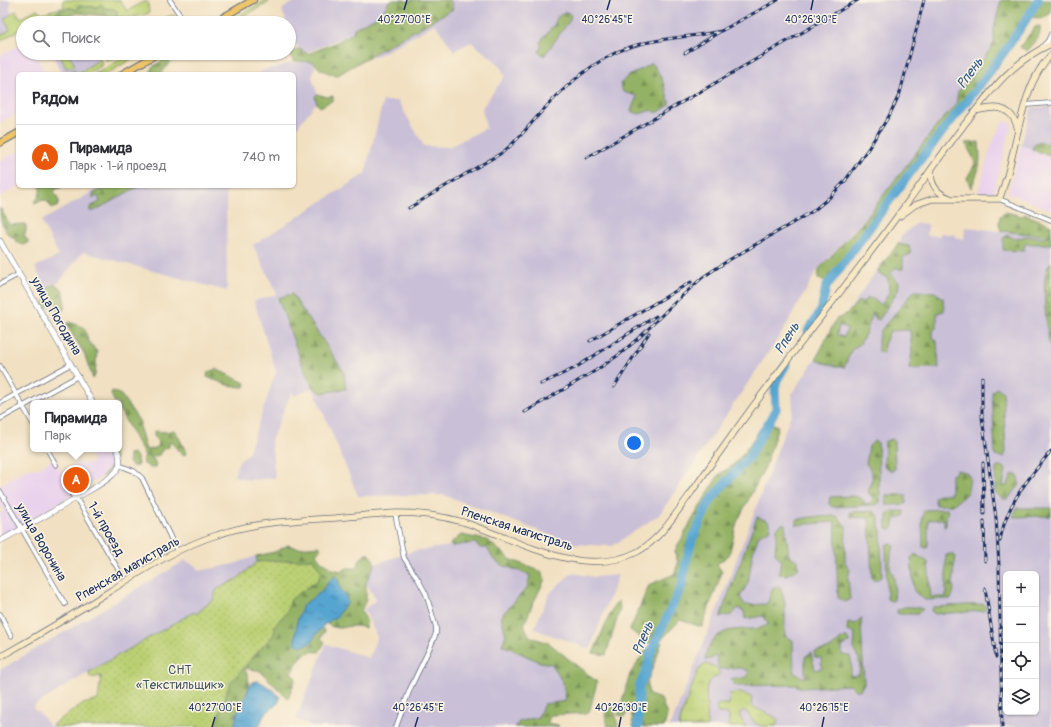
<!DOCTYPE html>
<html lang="ru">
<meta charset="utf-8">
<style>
:root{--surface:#fff;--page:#f2f2f3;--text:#2b2b33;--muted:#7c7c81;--line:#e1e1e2;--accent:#ea580c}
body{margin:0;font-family:Pangolin,sans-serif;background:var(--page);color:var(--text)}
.controls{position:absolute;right:12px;bottom:12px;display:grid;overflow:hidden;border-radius:6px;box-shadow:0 1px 3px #0004}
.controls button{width:36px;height:36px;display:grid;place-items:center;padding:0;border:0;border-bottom:1px solid var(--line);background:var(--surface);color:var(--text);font:20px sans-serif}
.you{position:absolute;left:634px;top:443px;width:14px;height:14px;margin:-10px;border:3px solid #fff;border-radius:50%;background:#1a73e8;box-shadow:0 0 0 6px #1a73e833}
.badge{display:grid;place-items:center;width:26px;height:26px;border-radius:50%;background:var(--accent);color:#fff;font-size:13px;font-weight:700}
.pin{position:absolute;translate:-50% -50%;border:2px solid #fff;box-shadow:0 1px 4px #0006}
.popup{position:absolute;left:30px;top:400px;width:92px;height:52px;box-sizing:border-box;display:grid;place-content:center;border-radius:6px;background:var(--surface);filter:drop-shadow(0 1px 3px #0005);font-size:13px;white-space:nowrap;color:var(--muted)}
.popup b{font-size:15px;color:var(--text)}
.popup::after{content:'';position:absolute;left:50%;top:100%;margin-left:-8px;border:8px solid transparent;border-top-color:var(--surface)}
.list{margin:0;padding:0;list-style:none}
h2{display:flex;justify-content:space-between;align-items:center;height:52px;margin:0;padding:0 16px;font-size:17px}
h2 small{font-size:13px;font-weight:400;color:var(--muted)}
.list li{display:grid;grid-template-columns:26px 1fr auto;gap:12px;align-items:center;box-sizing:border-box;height:64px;padding:0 16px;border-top:1px solid var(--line)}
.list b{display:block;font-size:15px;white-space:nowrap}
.list p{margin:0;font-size:13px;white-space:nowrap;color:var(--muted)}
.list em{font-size:13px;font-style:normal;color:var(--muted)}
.icon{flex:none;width:22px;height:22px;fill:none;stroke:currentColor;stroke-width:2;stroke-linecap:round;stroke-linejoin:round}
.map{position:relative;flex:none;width:1051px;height:727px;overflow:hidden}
.search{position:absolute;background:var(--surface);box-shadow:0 1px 3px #0004;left:16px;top:16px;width:280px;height:44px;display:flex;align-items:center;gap:10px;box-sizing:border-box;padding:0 14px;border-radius:22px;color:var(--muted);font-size:15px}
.panel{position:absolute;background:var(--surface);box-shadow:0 1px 3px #0004;left:16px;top:72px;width:280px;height:116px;border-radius:6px}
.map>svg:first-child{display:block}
</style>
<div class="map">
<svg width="1051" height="727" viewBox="0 0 1051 727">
<defs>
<pattern id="grass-tufts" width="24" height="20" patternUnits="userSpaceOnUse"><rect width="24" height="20" fill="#bbd073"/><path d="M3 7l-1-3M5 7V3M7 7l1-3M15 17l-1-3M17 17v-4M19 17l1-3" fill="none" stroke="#a0b366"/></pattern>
<pattern id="forest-firs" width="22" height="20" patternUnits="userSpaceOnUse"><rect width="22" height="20" fill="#94b265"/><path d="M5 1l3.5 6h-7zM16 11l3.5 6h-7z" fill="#789156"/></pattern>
<pattern id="garden-dots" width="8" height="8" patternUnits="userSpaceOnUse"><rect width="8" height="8" fill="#bbd073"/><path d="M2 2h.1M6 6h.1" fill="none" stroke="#a0b366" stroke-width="1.8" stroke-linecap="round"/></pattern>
<pattern id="water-ripples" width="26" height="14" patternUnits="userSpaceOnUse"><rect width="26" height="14" fill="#57a5d1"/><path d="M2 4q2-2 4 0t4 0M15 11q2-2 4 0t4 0" fill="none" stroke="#4787ad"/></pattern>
</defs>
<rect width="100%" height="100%" fill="#fcf5e5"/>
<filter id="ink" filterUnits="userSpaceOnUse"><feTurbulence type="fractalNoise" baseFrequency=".025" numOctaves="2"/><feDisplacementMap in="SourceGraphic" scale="8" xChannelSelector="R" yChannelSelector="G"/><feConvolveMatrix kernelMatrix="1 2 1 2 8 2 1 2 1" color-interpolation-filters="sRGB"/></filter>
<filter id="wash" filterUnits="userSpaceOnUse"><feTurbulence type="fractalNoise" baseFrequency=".012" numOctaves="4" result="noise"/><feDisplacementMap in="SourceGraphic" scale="16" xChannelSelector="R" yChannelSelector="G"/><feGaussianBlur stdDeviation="0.9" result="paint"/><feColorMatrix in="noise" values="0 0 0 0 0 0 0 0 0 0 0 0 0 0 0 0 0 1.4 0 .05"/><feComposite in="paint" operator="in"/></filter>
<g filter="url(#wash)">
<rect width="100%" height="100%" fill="#f1e0c1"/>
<path fill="#e9d2ed" d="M 23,43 L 23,53 L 35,53 L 47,74 L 18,74 L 18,113 L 0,123 L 0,56 Z
M 1003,121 L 1012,123 L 993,194 L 978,192 L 991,146 Z
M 1021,145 L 1051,156 L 1051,210 L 1008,193 Z
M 18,151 L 18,186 L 20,186 L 0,197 L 0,161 Z
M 87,449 L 113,449 L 115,457 L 111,472 L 0,538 L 0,513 L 4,511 L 0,505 L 0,485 L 28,468 L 37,469 L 54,458 L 61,472 L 77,463 L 92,464 L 93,460 Z"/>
<path fill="#c9bfd7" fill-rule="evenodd" d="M 0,0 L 10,0 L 11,5 L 9,8 L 21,29 L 0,41 Z
M 302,0 L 1028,0 L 1015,24 L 902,178 L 818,269 L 783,331 L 659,515 L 612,546 L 574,544 L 444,495 L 358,496 L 313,388 L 294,396 L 292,391 L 271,440 L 275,478 L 248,480 L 234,476 L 239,461 L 248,454 L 276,372 L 254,301 L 277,294 L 253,245 L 365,174 L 383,101 L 398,101 L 424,146 L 449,147 L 486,128 L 482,108 L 505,76 L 499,64 L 471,42 L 454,51 L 435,24 L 374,58 L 358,29 L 350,34 L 308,52 L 301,53 L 293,39 L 289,29 L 289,23 L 287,23 L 282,11 L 284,8 L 296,1 L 299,2 Z
M 52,53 L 97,53 L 102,64 L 86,74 L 62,74 Z
M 313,62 L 315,68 L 312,77 L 319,99 L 294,131 L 294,74 L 256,74 L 262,71 L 291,63 Z
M 1051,106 L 1051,156 L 1021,145 L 1032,108 Z
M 103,186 L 226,186 L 227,291 L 83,252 L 59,282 L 46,289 L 35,267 L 59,256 L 41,221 Z
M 917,223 L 928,224 L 927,235 L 940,236 L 940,233 L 956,235 L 956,238 L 964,239 L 965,227 L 1051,237 L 1051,727 L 670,727 L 728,582 L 793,409 L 792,393 L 879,267 L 900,242 L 901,236 ZM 1006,574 L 1036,574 L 1036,712 L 1006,712 Z
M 475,543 L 487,548 L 493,559 L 502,565 L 530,575 L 527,588 L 501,616 L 506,635 L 540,662 L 552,664 L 563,683 L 566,701 L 538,717 L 519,722 L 515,727 L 312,727 L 296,719 L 326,644 L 369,658 L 377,637 L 364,609 L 376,600 L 366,583 L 375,564 L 413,551 Z
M 256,556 L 257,562 L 237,579 L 216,590 L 214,599 L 196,614 L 194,612 L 89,672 L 35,705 L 33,708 L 43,717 L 49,726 L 53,724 L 54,727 L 0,727 L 0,670 L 181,563 L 184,560 L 196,566 L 199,571 L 234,564 Z
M 572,573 L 594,577 L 618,575 L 590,649 L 534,629 L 549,594 L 559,584 Z"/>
<path fill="url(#grass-tufts)" stroke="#6b8068" d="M 63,0 L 120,0 L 127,11 L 143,2 L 148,2 L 149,13 L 136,17 L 116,17 L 118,12 C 100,7 95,4 77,11 C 76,10 72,8 71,8 C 65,7 50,15 46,18 L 47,23 L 23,23 L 23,29 L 21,29 L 0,41 L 0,32 L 2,35 L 10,30 L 4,19 L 16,11 L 21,18 L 37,9 L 42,13 L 64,7 Z
M 266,0 L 268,0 L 268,3 L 231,23 L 225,23 Z
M 172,15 L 175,16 L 179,22 L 152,23 Z
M 59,53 L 68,53 L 75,65 L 69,68 L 66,68 Z
M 106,53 L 124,53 L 107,62 L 104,54 Z
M 132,53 L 142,53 L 106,74 L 95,74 Z
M 100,59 L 102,64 L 101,66 L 86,74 L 69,73 L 74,69 L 77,74 Z
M 111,449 L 114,449 C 117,461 116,472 103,477 L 103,475 C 113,468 115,461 111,449 Z
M 706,664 L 716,667 L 720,673 L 717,677 C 702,681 707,696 707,707 C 708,714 707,721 707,727 L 679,727 L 682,714 L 697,673 L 699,669 Z
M 737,692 L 752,697 L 751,703 L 753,707 L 773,716 L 778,720 L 776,726 C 764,727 757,727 750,717 C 748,714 747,712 744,710 L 740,713 L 740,717 L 746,727 L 729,727 L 729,715 L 725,713 L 718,713 L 716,708 L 718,704 L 729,704 L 730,694 Z"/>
<path fill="url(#forest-firs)" stroke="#587062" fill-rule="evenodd" d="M 392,0 L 404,0 L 408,2 L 411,0 L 450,0 L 453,9 L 370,56 L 336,76 L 320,69 L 313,62 L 294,61 L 289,54 L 299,49 L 308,54 L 337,42 L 353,33 L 354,28 L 382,14 L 389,1 Z
M 1001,0 L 1051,0 L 1051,13 L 1043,18 L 1024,17 C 998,61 964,101 932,142 C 896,188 862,234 827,281 L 818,279 L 819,269 L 862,223 L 939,123 L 956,105 L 958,91 L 970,80 L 994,43 L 994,28 Z
M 101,4 L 104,8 L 114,9 L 118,12 L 116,17 L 78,13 L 47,23 L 46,18 C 50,15 65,7 71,8 C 72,8 76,10 77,10 L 78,6 L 98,7 Z
M 568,12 L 571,15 L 570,20 L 544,56 L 539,52 L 542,46 L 540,43 L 544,37 L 554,25 L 558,16 Z
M 1040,26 C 1041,38 1035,43 1027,51 L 1020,47 L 1035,27 Z
M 168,57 L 170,62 L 162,72 L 162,74 L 150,74 L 152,67 Z
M 652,63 C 662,75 666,90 670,105 L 657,113 L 652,110 L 639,114 L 631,111 L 637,96 L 623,92 L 620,84 L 627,77 Z
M 317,94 L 327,97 L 333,96 L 333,100 L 320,107 L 317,104 L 315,96 Z
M 1039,141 L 1051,145 L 1051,155 L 1039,153 L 1032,149 L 1035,143 Z
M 979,142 C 981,165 980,168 971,188 L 967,178 L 975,164 L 973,157 L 965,143 Z
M 39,186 L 61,186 L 62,187 L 54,190 L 54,192 L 59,201 L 57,207 L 52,208 L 47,201 L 44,200 L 34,203 C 38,198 42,193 39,186 Z
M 106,186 L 117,186 L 118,188 L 123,186 L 139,186 L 94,211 L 90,211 L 90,207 L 100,202 L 98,196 L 93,198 L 93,194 Z
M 0,208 L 10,225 L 24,224 L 26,225 L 26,231 L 24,236 L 28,240 L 28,243 L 23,245 C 18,244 16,242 15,238 C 2,233 0,220 0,208 Z
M 1006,212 L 1022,216 L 1025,214 L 1051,225 L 1051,244 L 1025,244 L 1024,251 L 1003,250 L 1003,238 L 1008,235 L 1015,239 L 1026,236 L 1045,238 L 1048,236 L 1001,231 L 999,224 L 1000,216 Z
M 898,244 L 909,246 L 911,254 L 903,257 L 903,269 L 899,269 L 896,267 L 890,274 L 899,282 L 898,290 L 879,320 L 874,318 L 873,312 L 866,333 L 860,344 L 852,349 L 844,368 L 824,363 L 816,359 L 836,319 C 846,316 851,310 857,302 L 863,302 L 868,298 L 873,299 L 881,305 L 889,293 L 888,278 L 879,274 L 878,270 ZM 839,325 L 847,328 L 844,337 L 837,335 Z
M 1051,262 L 1051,346 L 1049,343 C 1047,326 1039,274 1051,262 Z
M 55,284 L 63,290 L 65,306 L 63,311 L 60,314 L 54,305 L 46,308 L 43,307 L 45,299 L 48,296 L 46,289 Z
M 914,291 L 935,292 L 943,298 L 944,311 L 937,313 L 937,327 L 933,331 L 933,339 L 937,341 L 939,368 L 909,369 L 912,353 L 910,330 L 890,331 L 884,345 L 883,353 L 878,352 L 878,339 L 881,330 Z
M 292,294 L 344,372 L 346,389 L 322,393 L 313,388 L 302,364 L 278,298 Z
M 69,322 L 84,327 L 88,340 L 97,352 L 95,375 L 93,379 L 84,353 L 66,324 Z
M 216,369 L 245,383 L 244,387 L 230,386 L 207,377 L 208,372 Z
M 997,387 L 1003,392 L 1006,452 L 1004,457 L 995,456 L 992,392 Z
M 112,391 L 121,395 L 140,422 L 140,429 L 146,450 L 156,448 L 159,444 L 154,436 L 154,431 L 167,432 L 173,430 L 176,432 L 186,451 L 186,454 L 182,455 L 171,442 L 169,443 L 169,447 L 163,449 L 159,455 L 152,457 L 156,464 L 155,467 L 150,468 L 143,463 L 143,458 L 145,456 L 119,409 L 119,403 L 115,403 L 111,394 Z
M 765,421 L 778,426 L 765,467 L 737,522 L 729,555 L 717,564 L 722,572 L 702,627 L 680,620 L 662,639 L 648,643 L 630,630 L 649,585 L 674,574 L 678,564 L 675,551 L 692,520 L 719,474 L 731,467 L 744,453 Z
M 892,439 L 894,441 L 895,469 L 892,471 L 884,466 L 885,441 Z
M 874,441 L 878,443 L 880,502 L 876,505 L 832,507 L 829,504 L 830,497 L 853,496 L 861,498 L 866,504 L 871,503 L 873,498 C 864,490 871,488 872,480 C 873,474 870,467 866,464 L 869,446 Z
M 133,453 L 137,457 L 138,465 L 136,467 L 132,466 L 129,462 L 129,454 Z
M 1001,466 L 1006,469 L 1003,486 L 1007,486 L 1012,475 L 1017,474 L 1020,485 L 1008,499 L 1002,499 L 995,492 L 996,468 Z
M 956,470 L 966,472 L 970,478 L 967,494 L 952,505 L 936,505 L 934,497 L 942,494 L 951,494 L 951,475 L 955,474 Z
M 886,495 L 906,495 L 906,504 L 889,505 L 886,504 Z
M 1017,508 L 1051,508 L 1051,516 L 1013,517 Z
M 947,509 L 948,513 L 946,516 L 946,526 L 944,527 L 944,519 L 928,520 L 928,545 L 927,548 L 923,547 L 922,521 L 924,510 Z
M 874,511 L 879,516 L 879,526 L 881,531 L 882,576 L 875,581 L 872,579 L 869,518 L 851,517 L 850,512 Z
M 893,511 L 904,511 L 904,516 L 895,519 L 893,528 L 890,530 L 887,529 L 887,514 Z
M 837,516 L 846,526 L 845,562 L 850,570 L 848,578 L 850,600 L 845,602 L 838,598 L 835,522 L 796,525 L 796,520 L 811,517 Z
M 757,517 L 768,521 L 771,529 L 759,535 L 753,552 L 748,583 L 740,597 L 745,605 L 767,604 L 773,587 L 780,587 L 785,602 L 785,636 L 793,640 L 794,673 L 805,678 L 805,657 L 811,652 L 815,670 L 822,668 L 821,658 L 815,657 L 814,652 L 831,648 L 841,639 L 847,637 L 849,642 L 842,647 L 842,655 L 850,656 L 852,665 L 850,676 L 859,675 L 860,666 L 859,659 L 854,651 L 855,633 L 847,631 L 848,622 L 855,624 L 859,620 L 862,618 L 861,621 L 864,684 L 860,690 L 855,690 L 850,685 L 802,688 L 794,685 L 736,686 L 731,680 L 747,677 L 749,671 L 741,668 L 719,669 L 716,656 L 711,659 L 705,660 C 706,651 708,647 713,640 C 729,622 753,635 769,624 L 763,616 L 745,619 L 744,611 L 738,608 L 732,615 L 720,617 Z
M 782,524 L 785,524 L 789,556 L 798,560 L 799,568 C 795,572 791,571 787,575 L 779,574 L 781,560 L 775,553 L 777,528 Z
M 461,535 L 487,540 L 510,559 L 542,572 L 545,579 L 531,608 L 524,625 L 530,637 L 549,643 L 597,682 L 589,713 L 551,715 L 547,723 L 558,725 L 559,727 L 515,727 L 519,722 L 538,717 L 544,704 L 566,701 L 563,683 L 552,664 L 540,662 L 502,645 L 506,635 L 501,616 L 527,588 L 530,575 L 502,565 L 493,559 L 487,548 L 480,548 L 475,543 L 451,546 L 450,544 Z
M 892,543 L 894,546 L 891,555 L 890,569 C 896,577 895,591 894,600 L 891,601 L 887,599 L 886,547 L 887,544 Z
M 288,545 L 297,548 L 319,546 L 321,548 L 316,554 L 321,561 L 333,569 L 341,571 L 348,568 L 357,568 L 360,559 L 366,554 L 370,554 L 375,564 L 366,583 L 366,600 L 361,611 L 367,621 L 365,628 C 362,627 358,626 355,626 C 343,626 341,631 328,625 L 327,622 L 337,616 L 344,606 L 338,579 L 334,576 L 320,593 L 303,605 L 297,622 L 295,643 L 309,644 L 321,628 L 325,631 L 321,638 L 325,642 L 319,652 C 302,649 299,661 291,673 L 296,678 L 288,699 L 260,671 L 244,668 L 248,675 L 249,686 L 245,698 L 239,708 L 234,727 L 215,727 L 230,683 L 274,634 L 275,625 L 287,612 L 291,599 L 318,580 L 313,559 L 257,562 L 256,556 L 275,552 Z
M 915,554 L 928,562 L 931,597 L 946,597 L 946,555 L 951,554 L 956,557 C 955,564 953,570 953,577 C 953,587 956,588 951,599 L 925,600 L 914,591 L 911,558 Z
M 619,601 L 620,609 L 606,655 L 593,653 L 614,605 Z
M 984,604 L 986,608 L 984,611 L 935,614 L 931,611 L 933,607 Z
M 904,607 L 916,607 L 923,609 L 918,614 L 900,614 L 897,613 L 897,610 Z
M 662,642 L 647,683 L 649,695 L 661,699 L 667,715 L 664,727 L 633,727 L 631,709 L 624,717 L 618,715 L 630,674 L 646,650 Z
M 614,706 L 618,727 L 607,727 L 608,725 C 604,716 603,709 614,706 Z"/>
<path fill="url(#garden-dots)" stroke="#6b8068" d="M 313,559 L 321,572 L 318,580 L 291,599 L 287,612 L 275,625 L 274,634 L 230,683 L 215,727 L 54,727 L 53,724 L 83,704 L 98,700 L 101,676 L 90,678 L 89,672 L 194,612 L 196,614 L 214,599 L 216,590 L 237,579 L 257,562 Z"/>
<path fill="url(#water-ripples)" stroke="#396a98" d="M 334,576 L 338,579 L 341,591 L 345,594 L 348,603 L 344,606 L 337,616 L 324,625 L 309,644 L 301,646 L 295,643 L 297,622 L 303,605 L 320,593 Z
M 258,681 C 266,685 275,690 280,698 L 278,703 L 264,715 L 259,727 L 234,727 L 239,708 L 245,698 L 252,682 Z"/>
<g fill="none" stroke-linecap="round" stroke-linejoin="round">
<path stroke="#57a5d1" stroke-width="9" d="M 808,331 L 821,311 L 826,287 C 859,243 891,197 925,154 C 964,104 1006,55 1038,0
M 638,727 L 639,686 L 646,672 L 651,652 L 682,585 L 686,562 L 693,538 L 708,505 L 719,490 L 749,457 L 776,409 L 775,388 L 777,380 L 786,365"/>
</g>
</g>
<g filter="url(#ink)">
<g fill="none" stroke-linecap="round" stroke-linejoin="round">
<defs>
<path id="minor" d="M 170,0 L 185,23
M 1042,47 L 1048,41 L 1051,34
M 1025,105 L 1051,103
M 999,199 L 1051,220
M 0,284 L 19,274
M 0,366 L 33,424
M 0,403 L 71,364
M 0,419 L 78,376
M 47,449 L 56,465
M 119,465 L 134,471 L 142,478 L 177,551
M 0,491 L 65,604
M 72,495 L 76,498 L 121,574
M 395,513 L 404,558 L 418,579 L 426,594 L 436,627 L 436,633 L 433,641 L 410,689 L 396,727
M 0,614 L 11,636"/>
<path id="tertiary" d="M 0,241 L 93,403
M 0,541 C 25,527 51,513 76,498 C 86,492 111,480 117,470 C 121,464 120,456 117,449"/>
<path id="secondary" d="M 975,111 C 988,108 1002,104 1012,116 C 1015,120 1017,125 1018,131
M 932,168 C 929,183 936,193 950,198
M 900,216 L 915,205 L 932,199 L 999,199 C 1003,192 1004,183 1007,176 C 1018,139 1023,82 1051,55
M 0,657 C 37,636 74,614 110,591 C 144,570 178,547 217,535 C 253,522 298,520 336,518 C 356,516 377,514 397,513 C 419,513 442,516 463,522 C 516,539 582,580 637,552 C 661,539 675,514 691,493 C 704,474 717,456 730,438 C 783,363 842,292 896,218 C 919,187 940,156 964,125 C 990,92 1011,62 1051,44"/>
<path id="primary" d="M 213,23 L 253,0
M 122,74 L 159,53
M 0,143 L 18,133"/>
</defs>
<use href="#minor" stroke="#666d81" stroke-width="5.5"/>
<use href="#tertiary" stroke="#666d81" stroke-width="6"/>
<use href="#secondary" stroke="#666d81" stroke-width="7"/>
<use href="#primary" stroke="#666d81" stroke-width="8"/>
<use href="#minor" stroke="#fff" stroke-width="4"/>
<use href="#tertiary" stroke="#fff" stroke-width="5"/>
<use href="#secondary" stroke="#f8e8c3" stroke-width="5.5"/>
<use href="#primary" stroke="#eec569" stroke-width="6"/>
<defs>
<path id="rail" d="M 685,53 L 721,31 L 778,0
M 586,158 L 858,0
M 409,208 C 429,196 449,184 469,172 C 480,165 492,159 503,152 C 520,139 532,121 547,106 C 565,87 588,67 611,55 C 645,37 684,39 721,31
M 590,341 L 691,282
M 982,377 L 982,417 L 996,518 L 999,565 L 1002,727
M 541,384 L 575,368 L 656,316
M 614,387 L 649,333
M 525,412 L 595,371 L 620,354 L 642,335 L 671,306 L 703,277 L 729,260 L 813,211 L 830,197 L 845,181 L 868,149 L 889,116 L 900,93 L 924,0
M 983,463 L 984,514
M 984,521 L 985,561
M 1000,541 C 1006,504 1028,479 1051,451
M 985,588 L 996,657"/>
</defs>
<use href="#rail" stroke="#1b2f5e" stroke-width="3"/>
<use href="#rail" stroke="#fcf5e5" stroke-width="1.5" stroke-dasharray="4.5" stroke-linecap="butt"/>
</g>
</g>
<path fill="none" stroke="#1b2f5e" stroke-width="1.5" d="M 404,10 L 407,0M 607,10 L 610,0M 811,10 L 813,0M 212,727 L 215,717M 415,727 L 418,717M 619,727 L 621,717M 822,727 L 824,717"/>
<g text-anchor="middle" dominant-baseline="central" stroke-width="3" stroke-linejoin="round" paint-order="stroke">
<g font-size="13" fill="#1b2f5e" stroke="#fcf5e5">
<text transform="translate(56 316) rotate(60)">улица Погодина</text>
<text transform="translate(106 529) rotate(60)">1-й проезд</text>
<text transform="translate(517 529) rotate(18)">Рпенская магистраль</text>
<text transform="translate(41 542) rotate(60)">улица Воронина</text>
<text transform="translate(128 569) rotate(-30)">Рпенская магистраль</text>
</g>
<g font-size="13" fill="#435763" stroke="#fcf5e5">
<text x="180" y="670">СНТ<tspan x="180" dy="15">«Текстильщик»</tspan></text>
</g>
<g font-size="14" font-style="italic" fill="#305886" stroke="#fcf5e5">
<text transform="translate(970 73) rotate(-54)">Рпень</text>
<text transform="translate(787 338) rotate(-58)">Рпень</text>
<text transform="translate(643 638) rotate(-67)">Рпень</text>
</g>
</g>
<g font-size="10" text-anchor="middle" fill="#1b2f5e" stroke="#fcf5e5" stroke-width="3" stroke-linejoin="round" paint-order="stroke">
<text x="404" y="23">40°27'00"E</text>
<text x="607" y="23">40°26'45"E</text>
<text x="811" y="23">40°26'30"E</text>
<text x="215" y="711">40°27'00"E</text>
<text x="418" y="711">40°26'45"E</text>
<text x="621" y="711">40°26'30"E</text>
<text x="824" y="711">40°26'15"E</text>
</g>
</svg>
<div class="controls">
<button>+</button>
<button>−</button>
<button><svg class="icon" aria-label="locate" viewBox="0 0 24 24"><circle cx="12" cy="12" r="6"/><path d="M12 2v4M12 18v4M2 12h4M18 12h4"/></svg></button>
<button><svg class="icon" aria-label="layers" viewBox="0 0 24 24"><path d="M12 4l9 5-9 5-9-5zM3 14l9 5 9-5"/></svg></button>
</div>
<div class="you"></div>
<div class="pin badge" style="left:76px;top:480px">A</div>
<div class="popup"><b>Пирамида</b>Парк</div>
<div class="search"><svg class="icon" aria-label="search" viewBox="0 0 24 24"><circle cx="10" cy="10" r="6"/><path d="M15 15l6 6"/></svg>Поиск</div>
<section class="panel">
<h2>Рядом<small></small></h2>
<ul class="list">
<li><span class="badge">A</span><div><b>Пирамида</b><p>Парк · 1-й проезд</p></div><em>740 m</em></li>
</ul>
</section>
</div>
